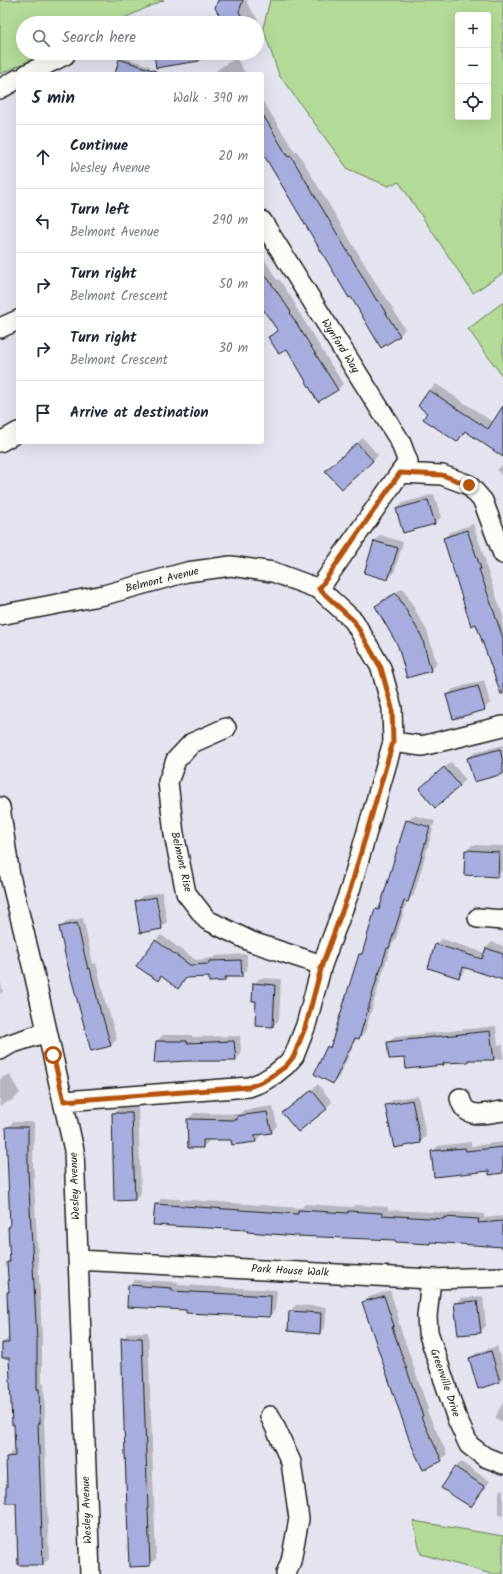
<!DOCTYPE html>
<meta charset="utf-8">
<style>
:root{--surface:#fff;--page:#f6f6f7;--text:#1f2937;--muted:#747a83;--line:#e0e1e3}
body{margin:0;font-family:Kalam,sans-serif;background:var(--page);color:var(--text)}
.controls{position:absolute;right:12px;top:12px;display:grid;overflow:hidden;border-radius:4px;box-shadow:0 4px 16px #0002}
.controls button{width:36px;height:36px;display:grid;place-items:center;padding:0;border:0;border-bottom:1px solid var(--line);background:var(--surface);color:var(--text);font:20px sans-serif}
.stop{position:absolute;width:12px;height:12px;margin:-9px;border:3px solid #b45309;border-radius:50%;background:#fff}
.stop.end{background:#b45309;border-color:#fff;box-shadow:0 1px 4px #0008}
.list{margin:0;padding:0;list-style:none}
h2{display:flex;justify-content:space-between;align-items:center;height:52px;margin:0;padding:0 16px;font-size:17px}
h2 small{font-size:13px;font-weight:400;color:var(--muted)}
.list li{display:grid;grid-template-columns:26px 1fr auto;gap:12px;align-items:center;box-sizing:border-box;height:64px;padding:0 16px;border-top:1px solid var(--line)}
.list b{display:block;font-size:15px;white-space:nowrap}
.list p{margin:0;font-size:13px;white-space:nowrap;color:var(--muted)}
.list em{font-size:13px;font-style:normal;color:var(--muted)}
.icon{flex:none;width:22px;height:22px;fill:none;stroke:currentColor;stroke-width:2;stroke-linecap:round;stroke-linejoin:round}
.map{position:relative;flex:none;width:503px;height:1574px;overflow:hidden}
.search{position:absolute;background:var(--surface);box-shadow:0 4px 16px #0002;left:16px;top:16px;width:248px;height:44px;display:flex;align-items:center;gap:10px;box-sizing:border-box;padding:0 14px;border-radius:22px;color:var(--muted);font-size:15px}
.panel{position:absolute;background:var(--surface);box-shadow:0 4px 16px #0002;left:16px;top:72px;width:248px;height:372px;border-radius:4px}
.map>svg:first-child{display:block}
</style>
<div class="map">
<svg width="503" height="1574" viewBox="0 0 503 1574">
<rect width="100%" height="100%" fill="#e3e4f0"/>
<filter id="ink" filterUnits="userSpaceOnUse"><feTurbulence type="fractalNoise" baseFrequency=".025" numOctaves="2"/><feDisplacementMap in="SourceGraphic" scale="8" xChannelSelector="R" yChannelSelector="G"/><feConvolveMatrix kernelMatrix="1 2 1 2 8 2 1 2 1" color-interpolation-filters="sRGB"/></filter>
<g filter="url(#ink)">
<path fill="#b3da96" stroke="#687b59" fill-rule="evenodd" d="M 0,0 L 164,0 L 113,23 L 23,23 L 23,53 L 46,53 L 0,74 Z
M 270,0 L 503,0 L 503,273 L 473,293 L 399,182 L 388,186 L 348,169 L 279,75 L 263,28 ZM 458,15 L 488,15 L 488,117 L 458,117 Z
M 503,302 L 503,377 L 468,329 Z
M 413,1521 L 503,1536 L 503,1574 L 491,1574 L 421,1554 Z"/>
<path fill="#0003" d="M 219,0 L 248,0 L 247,3 L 259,22 L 257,24 L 257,23 L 225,23 Z
M 155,53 L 215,53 L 209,59 L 157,67 Z
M 123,57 L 150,66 L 148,74 L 116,74 L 120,60 Z
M 236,58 L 246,74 L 214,74 L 218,69 Z
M 262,100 L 295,152 L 297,151 L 383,295 L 384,294 L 405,329 L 400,335 L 266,157 L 264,158 L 262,155 Z
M 262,255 L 277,280 L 279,279 L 296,305 L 295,306 L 343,384 L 337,390 L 287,348 L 270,338 L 278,330 L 262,306 Z
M 436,384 L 493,422 L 503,410 L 503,455 L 466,430 L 457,441 L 429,412 L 419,406 L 430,390 Z
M 363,438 L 378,455 L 373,461 L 332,465 Z
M 503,464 L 503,478 L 497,470 Z
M 434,494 L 441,517 L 435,523 L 397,509 L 403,503 Z
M 473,524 L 486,562 L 485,563 L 503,616 L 503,678 L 477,623 L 444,538 L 450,532 Z
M 380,535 L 403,542 L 394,573 L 388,579 L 374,541 Z
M 403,588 L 427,631 L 437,664 L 431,670 L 408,677 L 399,646 L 376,606 L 382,600 Z
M 484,680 L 490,703 L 484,709 L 447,695 L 453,689 Z
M 503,745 L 503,773 L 468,759 L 474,753 Z
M 451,762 L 466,780 L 435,806 L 420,789 Z
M 413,815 L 435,821 L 433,827 L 409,820 L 409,822 L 433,829 L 414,895 L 407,901 L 395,941 L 392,944 L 384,968 L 365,1032 L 359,1038 L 357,1037 L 339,1077 L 333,1083 L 315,1074 L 328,1047 L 333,1042 L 360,954 L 364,951 L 376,909 L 382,903 L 407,821 Z
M 472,845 L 503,846 L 503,870 L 497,876 L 466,851 Z
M 162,892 L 167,922 L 161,928 L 136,902 L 142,896 Z
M 83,918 L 93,964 L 96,963 L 107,1009 L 108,1009 L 117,1039 L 111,1045 L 92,1050 L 61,927 L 67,921 Z
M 161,935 L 196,960 L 213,958 L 216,956 L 247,954 L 247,970 L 241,976 L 229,976 L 225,980 L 210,976 L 188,977 L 178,988 L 162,976 L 158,980 L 156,941 Z
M 442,939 L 485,953 L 486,948 L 492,942 L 503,946 L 503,979 L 466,967 L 465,971 L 459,977 L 436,945 Z
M 260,978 L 281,979 L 279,1020 L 273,1026 L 257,1000 L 254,984 Z
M 0,981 L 3,992 L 0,994 Z
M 496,1026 L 498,1045 L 503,1045 L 503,1059 L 469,1059 L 467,1061 L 445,1062 L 443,1064 L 406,1057 L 388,1043 L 394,1037 Z
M 163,1035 L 192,1035 L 192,1037 L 240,1036 L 241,1054 L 235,1060 L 157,1041 Z
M 9,1074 L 20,1093 L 14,1099 L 0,1106 L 0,1079 Z
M 318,1084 L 332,1102 L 326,1108 L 283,1113 Z
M 418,1095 L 426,1136 L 420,1142 L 386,1106 L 392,1100 Z
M 273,1106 L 277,1126 L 271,1132 L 261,1133 L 262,1135 L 256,1141 L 232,1139 L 209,1139 L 209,1141 L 203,1147 L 188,1119 L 194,1113 L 240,1114 L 244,1110 Z
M 138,1107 L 141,1193 L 135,1199 L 113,1114 L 119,1108 Z
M 13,1122 L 34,1122 L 33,1163 L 42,1335 L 42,1384 L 44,1384 L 45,1416 L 44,1418 L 49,1558 L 43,1564 L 19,1564 L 17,1502 L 8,1486 L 7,1457 L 13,1451 L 16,1451 L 15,1423 L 10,1357 L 3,1343 L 9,1337 L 8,1292 L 10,1291 L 8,1262 L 11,1259 L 11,1226 L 7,1128 Z
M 471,1142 L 471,1146 L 503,1142 L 503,1172 L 490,1170 L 432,1152 L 438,1146 Z
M 162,1198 L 301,1208 L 305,1204 L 353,1207 L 355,1205 L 388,1207 L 388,1210 L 449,1213 L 451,1212 L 484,1214 L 484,1218 L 503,1216 L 503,1246 L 431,1241 L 429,1243 L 396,1239 L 248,1229 L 156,1204 Z
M 135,1280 L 178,1282 L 178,1285 L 277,1290 L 275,1310 L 269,1316 L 187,1309 L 129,1286 Z
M 390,1290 L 399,1320 L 398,1321 L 428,1409 L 427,1411 L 447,1454 L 441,1460 L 363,1303 L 369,1297 Z
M 483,1296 L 486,1326 L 480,1332 L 456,1304 L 462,1298 Z
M 296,1305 L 327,1307 L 325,1327 L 319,1333 L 289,1331 L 290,1311 Z
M 148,1332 L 156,1559 L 150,1565 L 122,1339 L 128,1333 Z
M 497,1346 L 503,1367 L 503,1378 L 500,1381 L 470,1359 L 476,1353 Z
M 503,1402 L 503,1422 L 495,1418 Z
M 461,1462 L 490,1481 L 477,1500 L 471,1506 L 455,1468 Z
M 503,1489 L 503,1516 L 499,1515 L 499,1492 Z"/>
<path fill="#a7adde" stroke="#1c1c1c" d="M 218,0 L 243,0 L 239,12 L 246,23 L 224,23 L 215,8 Z
M 154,53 L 199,53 L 199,61 L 156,68 Z
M 119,59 L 156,71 L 156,74 L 115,74 Z
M 262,113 L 288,157 L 291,156 L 377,301 L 378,300 L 400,336 L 381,348 L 351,297 L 349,298 L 262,152 Z
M 262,270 L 291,312 L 290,313 L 338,390 L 318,402 L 287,349 L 279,354 L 268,337 L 278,331 L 262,308 Z
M 429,390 L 488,429 L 503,406 L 503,457 L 465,431 L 457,442 L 423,419 L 427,413 L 418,406 Z
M 357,443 L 373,461 L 342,489 L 325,471 Z
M 428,500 L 435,524 L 403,533 L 396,509 Z
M 467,530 L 481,569 L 479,569 L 503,638 L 503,694 L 501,694 L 476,624 L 471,626 L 443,538 Z
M 374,541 L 398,548 L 388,580 L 364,573 Z
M 396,593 L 422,637 L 431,671 L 407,678 L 398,646 L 375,606 Z
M 478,686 L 485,710 L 453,719 L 446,695 Z
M 500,749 L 503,762 L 503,774 L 474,782 L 467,758 Z
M 444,767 L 460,786 L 435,808 L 419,789 Z
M 406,820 L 430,827 L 408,902 L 404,901 L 389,948 L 387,948 L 379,974 L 379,972 L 359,1039 L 355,1038 L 333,1084 L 314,1074 L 327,1046 L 330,1048 L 359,954 L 362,954 L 375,909 L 379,910 Z
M 465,850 L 499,852 L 498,877 L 464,875 Z
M 156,897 L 162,929 L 140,933 L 135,901 Z
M 77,923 L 88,969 L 90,968 L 101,1014 L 102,1014 L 111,1046 L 91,1051 L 66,959 L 59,927 Z
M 155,940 L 190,965 L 209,964 L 209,961 L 241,960 L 242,977 L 225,977 L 225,981 L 209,982 L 209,977 L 186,978 L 178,989 L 161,976 L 158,981 L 136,966 Z
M 435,944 L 482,959 L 486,948 L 503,954 L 503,980 L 463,967 L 459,978 L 428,968 Z
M 253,983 L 275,985 L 273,1027 L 255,1026 L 256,1001 L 252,1001 Z
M 490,1031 L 494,1060 L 468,1060 L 468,1062 L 443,1063 L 444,1065 L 406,1069 L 405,1058 L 389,1059 L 387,1042 Z
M 156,1041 L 187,1041 L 187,1043 L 234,1041 L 236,1061 L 187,1061 L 154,1063 Z
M 312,1090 L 327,1109 L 298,1132 L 282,1113 Z
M 412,1100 L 421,1143 L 394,1148 L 385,1105 Z
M 267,1112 L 272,1133 L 255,1135 L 256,1142 L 232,1145 L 231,1140 L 203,1140 L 203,1148 L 188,1148 L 187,1119 L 237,1120 L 237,1116 Z
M 112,1113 L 132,1113 L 135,1200 L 114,1201 Z
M 6,1127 L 28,1127 L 28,1170 L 37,1341 L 37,1389 L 39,1389 L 40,1423 L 38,1423 L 43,1565 L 18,1565 L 16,1503 L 6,1503 L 6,1487 L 7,1487 L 6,1457 L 15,1456 L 14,1424 L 12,1425 L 9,1358 L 2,1358 L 2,1343 L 9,1343 L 7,1292 L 9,1292 L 7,1262 L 10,1262 L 8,1227 L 10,1227 Z
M 503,1147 L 503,1173 L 489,1175 L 489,1171 L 434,1177 L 431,1151 L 465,1148 L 466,1151 Z
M 155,1204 L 298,1214 L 298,1210 L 348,1213 L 348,1211 L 382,1213 L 382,1215 L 444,1219 L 444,1217 L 479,1219 L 478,1223 L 503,1221 L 503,1247 L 430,1242 L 430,1244 L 395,1242 L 395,1240 L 297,1236 L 247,1232 L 247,1230 L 153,1225 Z
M 128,1285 L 172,1288 L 172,1291 L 271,1296 L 270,1317 L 186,1313 L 186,1310 L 127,1307 Z
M 384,1296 L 394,1326 L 392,1327 L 423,1416 L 421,1417 L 442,1461 L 423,1470 L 410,1442 L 362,1302 Z
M 477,1301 L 481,1333 L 458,1335 L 454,1303 Z
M 289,1311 L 321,1313 L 320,1334 L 288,1331 Z
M 121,1338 L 142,1338 L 150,1566 L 129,1567 Z
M 491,1351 L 500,1382 L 478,1389 L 469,1358 Z
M 455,1467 L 485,1487 L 471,1507 L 441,1488 Z"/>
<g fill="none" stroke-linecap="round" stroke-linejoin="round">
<defs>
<path id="street" d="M 27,74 L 65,55
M 0,89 L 18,79
M 262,221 L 400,441 L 408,462 L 400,473
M 0,328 L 18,320
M 0,442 L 18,432
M 319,589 L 400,473 L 442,475 L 469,485 L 483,501 L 503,554
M 0,615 L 104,595 L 187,572 L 231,566 L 273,572 L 319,589 L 354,621 L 381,668 L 392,708 L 393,742 L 350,890 L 322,965 L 306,1025 L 294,1056 L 286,1065 L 275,1074 L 262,1082 L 249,1087 L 64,1101
M 226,728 L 192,743 L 176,760 L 168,782 L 174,834 L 186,893 L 207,920 L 252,942 L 322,965
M 393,742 L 422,746 L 503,726
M 0,807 L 10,876 L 34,973 L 74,1150 L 90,1574
M 478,918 L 503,920
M 0,1050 L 10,1044 L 47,1032
M 460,1098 C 465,1121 485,1113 503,1111
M 78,1260 L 431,1279 L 503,1277
M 431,1279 L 427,1316 L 428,1332 L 457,1419 L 469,1445 L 485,1457 L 503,1464
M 270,1416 L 291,1462 L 299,1519 L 291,1561 L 286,1574"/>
</defs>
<use href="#street" stroke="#1c1c1c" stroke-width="22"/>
<use href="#street" stroke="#fdfcf7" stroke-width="19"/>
</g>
</g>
<g fill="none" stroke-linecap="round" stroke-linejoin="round" filter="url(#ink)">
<path stroke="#b45309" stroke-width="5" d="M 53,1055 L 64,1101 L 249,1087 L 262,1082 L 275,1074 L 286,1066 L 294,1056 L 299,1043 L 306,1025 L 322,965 L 350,890 L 393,742 L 392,708 L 381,668 L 354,621 L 319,589 L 400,473 L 442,475 L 469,485"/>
</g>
<g text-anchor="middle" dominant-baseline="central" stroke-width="3.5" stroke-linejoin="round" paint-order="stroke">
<g font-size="11" fill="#1c1c1c" stroke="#fdfcf7">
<text transform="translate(340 346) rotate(58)">Wynford Way</text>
<text transform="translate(162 580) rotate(-14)">Belmont Avenue</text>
<text transform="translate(181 862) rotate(77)">Belmont Rise</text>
<text transform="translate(75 1186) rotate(-92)">Wesley Avenue</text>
<text transform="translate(290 1271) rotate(3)">Park House Walk</text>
<text transform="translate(445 1383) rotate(71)">Greenville Drive</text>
<text transform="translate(87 1510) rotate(-92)">Wesley Avenue</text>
</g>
</g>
</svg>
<div class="controls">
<button>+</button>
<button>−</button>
<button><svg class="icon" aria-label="locate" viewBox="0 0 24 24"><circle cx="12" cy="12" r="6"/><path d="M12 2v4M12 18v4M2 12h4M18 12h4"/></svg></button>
</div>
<div class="stop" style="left:53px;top:1055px"></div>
<div class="stop end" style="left:469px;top:485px"></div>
<div class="search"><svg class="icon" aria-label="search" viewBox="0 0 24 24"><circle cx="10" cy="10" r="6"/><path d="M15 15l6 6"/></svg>Search here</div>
<section class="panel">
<h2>5 min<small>Walk · 390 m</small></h2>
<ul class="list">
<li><svg class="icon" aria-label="ahead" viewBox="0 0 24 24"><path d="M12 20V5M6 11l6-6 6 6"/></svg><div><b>Continue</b><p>Wesley Avenue</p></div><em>20 m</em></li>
<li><svg class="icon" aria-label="left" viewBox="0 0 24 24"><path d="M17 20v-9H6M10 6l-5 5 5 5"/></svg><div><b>Turn left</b><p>Belmont Avenue</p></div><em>290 m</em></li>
<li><svg class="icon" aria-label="right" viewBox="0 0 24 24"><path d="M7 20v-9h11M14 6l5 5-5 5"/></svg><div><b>Turn right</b><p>Belmont Crescent</p></div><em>50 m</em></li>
<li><svg class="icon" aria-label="right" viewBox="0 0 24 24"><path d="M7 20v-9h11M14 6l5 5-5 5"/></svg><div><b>Turn right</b><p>Belmont Crescent</p></div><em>30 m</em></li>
<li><svg class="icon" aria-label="arrive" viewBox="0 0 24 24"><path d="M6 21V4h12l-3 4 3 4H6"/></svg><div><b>Arrive at destination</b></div></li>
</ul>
</section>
</div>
